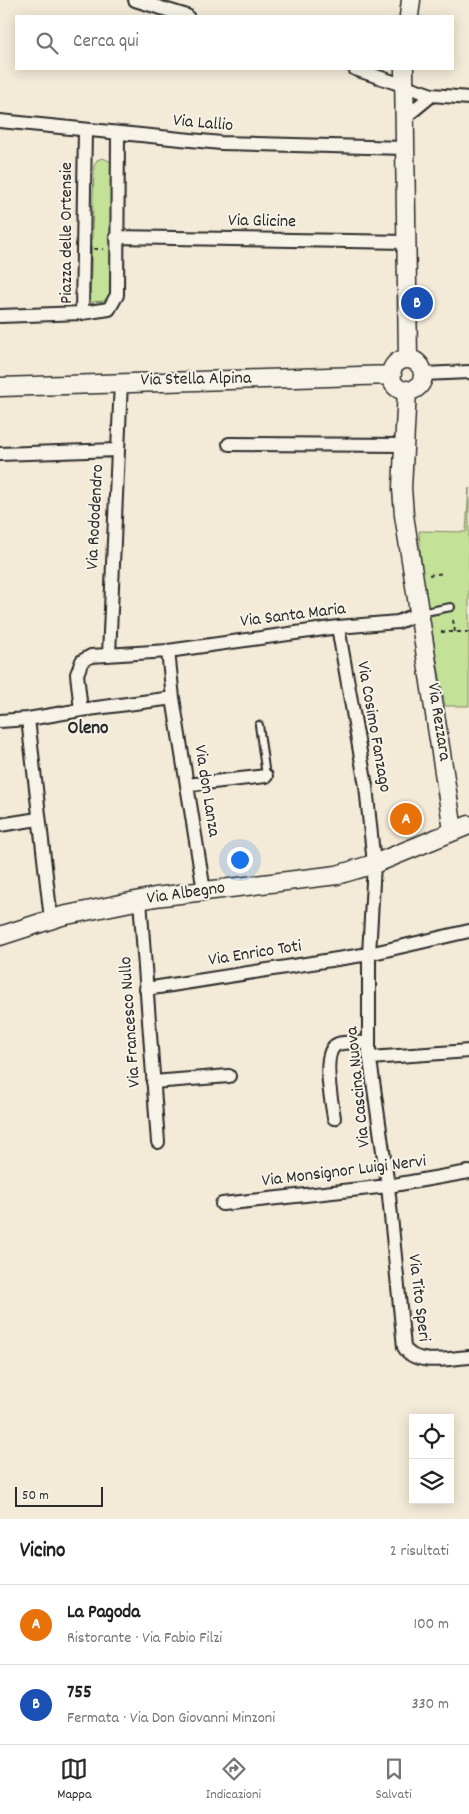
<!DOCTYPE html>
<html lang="it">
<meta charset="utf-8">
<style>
:root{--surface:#fff;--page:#f6f6f6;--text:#202124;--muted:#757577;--line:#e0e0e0;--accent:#2b2b2b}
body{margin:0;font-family:Dekko,sans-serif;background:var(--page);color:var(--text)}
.controls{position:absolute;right:15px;bottom:15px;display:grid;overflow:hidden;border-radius:0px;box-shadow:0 2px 12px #0003}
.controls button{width:45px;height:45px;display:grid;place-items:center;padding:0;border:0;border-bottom:1px solid var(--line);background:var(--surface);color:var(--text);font:25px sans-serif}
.scale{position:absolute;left:15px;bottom:12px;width:88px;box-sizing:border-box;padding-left:5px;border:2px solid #2b2b2b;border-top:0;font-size:14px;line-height:18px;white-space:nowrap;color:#2b2b2b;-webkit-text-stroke:4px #f7f3e8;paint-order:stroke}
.you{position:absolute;left:239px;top:859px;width:18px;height:18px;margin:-12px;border:4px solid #fff;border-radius:50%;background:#1a73e8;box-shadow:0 0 0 8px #1a73e833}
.badge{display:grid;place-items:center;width:32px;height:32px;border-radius:50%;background:var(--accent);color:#fff;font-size:16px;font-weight:700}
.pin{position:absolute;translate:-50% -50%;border:2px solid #fff;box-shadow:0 1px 5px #0006}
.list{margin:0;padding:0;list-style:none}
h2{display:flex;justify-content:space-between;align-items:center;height:65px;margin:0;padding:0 20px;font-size:21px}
h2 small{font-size:16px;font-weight:400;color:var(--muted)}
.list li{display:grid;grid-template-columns:32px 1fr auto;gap:15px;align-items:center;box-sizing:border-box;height:80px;padding:0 20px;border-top:1px solid var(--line)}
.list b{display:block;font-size:19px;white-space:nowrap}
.list p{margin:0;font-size:16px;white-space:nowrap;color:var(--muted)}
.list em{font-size:16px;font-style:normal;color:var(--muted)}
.icon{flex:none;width:28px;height:28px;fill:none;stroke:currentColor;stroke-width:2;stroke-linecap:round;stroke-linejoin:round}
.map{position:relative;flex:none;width:469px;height:1519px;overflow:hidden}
.search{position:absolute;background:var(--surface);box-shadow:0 2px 12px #0003;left:15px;right:15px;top:15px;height:55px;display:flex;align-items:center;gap:12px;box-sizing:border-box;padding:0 18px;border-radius:0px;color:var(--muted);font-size:19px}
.sheet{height:225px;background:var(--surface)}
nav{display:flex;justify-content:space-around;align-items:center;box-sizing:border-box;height:70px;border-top:1px solid var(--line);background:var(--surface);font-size:14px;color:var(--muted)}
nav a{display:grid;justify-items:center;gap:2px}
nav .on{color:var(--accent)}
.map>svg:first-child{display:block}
</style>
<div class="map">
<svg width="469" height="1519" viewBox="0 0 469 1519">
<rect width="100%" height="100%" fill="#f4ead8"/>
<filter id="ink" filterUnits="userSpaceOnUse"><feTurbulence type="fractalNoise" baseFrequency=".02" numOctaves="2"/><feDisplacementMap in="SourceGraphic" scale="10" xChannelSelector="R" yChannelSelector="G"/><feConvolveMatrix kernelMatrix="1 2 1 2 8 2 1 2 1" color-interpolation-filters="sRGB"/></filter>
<g filter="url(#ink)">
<path fill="#c4e198" stroke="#788662" d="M 103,158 L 111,162 L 114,169 L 110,293 L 106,301 L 90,302 L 94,166 L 97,160 Z
M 469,488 L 469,706 L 445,706 L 422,574 L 419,531 L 466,532 Z"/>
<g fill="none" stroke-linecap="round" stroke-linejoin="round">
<defs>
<path id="lane" d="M 420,613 L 451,607
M 259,725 L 266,776"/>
<path id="street" d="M 135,0 L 187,16
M 355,69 L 432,95 L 469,98
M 403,119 L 432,95
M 0,121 L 221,143 L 404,148
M 85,131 L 82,313 L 109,309 L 117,295 L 118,134
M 116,237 L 407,242
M 0,316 L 82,313
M 423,374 L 469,372
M 229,444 L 405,445
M 0,454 L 117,450
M 338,627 L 366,786 L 374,864 L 369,954 L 369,1053 L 388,1186 L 404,1347 C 415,1367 450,1358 469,1357
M 168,651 L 173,698 L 81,710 L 77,674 L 82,661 L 91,656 L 168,651 L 338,627 L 398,622 L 420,613
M 109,655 L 121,382
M 173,698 L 204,891
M 0,721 L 28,719
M 187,785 L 266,776
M 0,825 L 38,819
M 140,900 L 158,1142
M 51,919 L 28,719 L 81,710
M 146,989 L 369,954 L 469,931
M 370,1058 L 469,1051
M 153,1082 L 229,1076
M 334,1118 C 332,1102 320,1051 338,1044 C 347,1041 360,1043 369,1043
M 222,1204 L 388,1186 L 469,1172"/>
<path id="secondary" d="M 409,16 L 411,0
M 404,69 L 408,359
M391 375a16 16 0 1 1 32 0a16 16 0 1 1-32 0Z
M 0,387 L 392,375
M 407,390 L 402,488 L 404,515 L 453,830
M 0,936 L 62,916 L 155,897 L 337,875 L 374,864 L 469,825"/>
</defs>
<use href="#lane" stroke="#2b2b2b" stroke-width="10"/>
<use href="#street" stroke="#2b2b2b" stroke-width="16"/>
<use href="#secondary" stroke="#2b2b2b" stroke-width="21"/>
<path stroke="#2b2b2b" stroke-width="2" stroke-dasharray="4 4" stroke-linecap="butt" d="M 94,249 L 104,249
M 429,575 L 444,573
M 453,620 L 455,632
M 441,632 L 469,632"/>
<use href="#lane" stroke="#f7f3e8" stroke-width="6"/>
<use href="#street" stroke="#f7f3e8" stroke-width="12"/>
<use href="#secondary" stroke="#f7f3e8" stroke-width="18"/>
</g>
</g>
<g text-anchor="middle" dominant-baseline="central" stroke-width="4" stroke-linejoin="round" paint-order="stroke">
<g font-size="18" fill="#2b2b2b" stroke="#f7f3e8">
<text transform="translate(203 124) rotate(5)">Via Lallio</text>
<text transform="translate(262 222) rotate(1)">Via Glicine</text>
<text transform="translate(67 233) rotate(-90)">Piazza delle Ortensie</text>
<text transform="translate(196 380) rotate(-1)">Via Stella Alpina</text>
<text transform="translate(96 517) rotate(-87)">Via Rododendro</text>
<text transform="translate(293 616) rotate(-7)">Via Santa Maria</text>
<text transform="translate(438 722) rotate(81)">Via Rezzara</text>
<text transform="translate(373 727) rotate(80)">Via Cosimo Fanzago</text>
<text transform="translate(206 791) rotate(81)">Via don Lanza</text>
<text transform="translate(186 894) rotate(-8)">Via Albegno</text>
<text transform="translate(255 954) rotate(-9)">Via Enrico Toti</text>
<text transform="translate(131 1022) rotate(-94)">Via Francesco Nullo</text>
<text transform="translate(359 1087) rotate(-96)">Via Cascina Nuova</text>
<text transform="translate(344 1172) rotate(-7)">Via Monsignor Luigi Nervi</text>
<text transform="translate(418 1298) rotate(83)">Via Tito Speri</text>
</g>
<g font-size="19" font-weight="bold" fill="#2b2b2b" stroke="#f7f3e8">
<text x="88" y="729">Oleno</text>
</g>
</g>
</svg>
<div class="controls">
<button><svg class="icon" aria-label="locate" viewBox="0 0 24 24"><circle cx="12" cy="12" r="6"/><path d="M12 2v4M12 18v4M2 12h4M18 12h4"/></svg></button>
<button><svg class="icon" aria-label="layers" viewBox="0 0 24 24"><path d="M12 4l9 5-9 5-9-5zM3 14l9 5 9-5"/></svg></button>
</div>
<div class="scale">50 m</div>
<div class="you"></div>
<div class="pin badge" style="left:406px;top:819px;background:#e8710a">A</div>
<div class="pin badge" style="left:417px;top:303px;background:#1a4fb4">B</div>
<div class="search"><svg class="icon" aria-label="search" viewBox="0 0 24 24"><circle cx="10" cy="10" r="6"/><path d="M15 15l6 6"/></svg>Cerca qui</div>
</div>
<section class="sheet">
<h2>Vicino<small>2 risultati</small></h2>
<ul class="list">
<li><span class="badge" style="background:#e8710a">A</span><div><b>La Pagoda</b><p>Ristorante · Via Fabio Filzi</p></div><em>100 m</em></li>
<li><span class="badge" style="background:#1a4fb4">B</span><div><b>755</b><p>Fermata · Via Don Giovanni Minzoni</p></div><em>330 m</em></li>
</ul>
</section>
<nav>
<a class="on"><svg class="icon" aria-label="map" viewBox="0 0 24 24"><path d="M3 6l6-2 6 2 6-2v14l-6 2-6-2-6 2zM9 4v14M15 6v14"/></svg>Mappa</a>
<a><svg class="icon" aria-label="directions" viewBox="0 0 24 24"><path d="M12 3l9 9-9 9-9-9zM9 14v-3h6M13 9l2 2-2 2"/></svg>Indicazioni</a>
<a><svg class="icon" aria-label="saved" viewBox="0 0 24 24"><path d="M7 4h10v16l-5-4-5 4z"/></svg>Salvati</a>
</nav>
